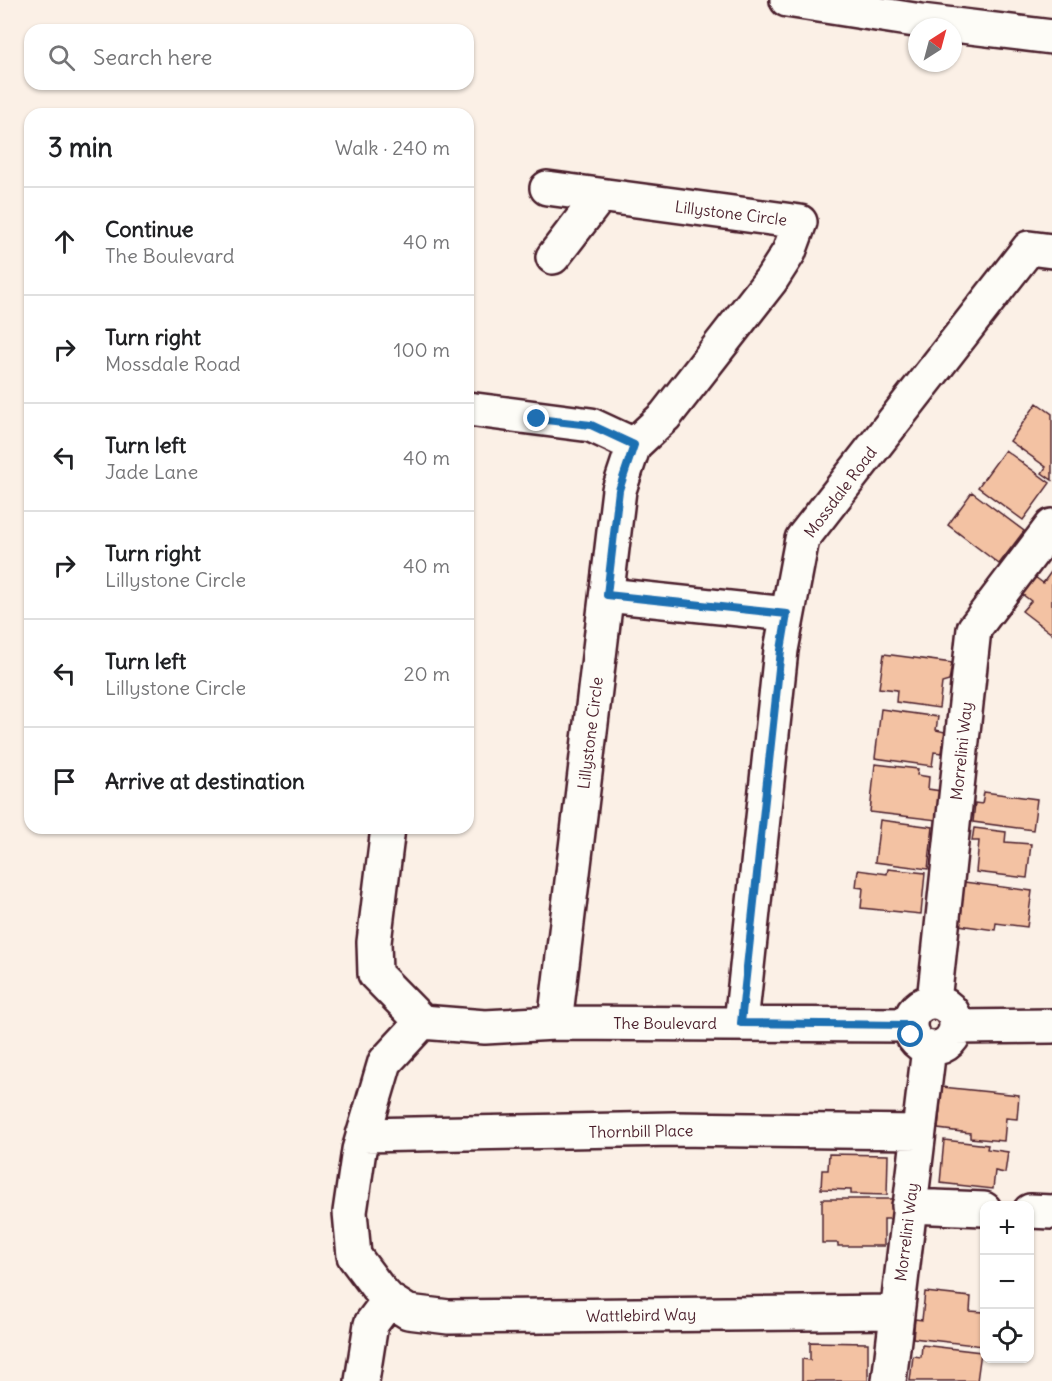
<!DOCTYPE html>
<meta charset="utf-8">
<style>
:root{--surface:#fff;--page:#f2f2f2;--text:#202124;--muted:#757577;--line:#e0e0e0}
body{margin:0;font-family:Delius,sans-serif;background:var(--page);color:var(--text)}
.controls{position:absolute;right:18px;bottom:18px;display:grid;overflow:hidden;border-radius:12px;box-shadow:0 2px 4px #0004}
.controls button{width:54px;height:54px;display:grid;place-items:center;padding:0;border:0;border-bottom:2px solid var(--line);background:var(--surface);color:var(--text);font:30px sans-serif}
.compass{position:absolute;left:908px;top:18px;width:54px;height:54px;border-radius:50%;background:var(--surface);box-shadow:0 2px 4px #0004;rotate:36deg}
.stop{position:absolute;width:18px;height:18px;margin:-14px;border:4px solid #1f6fb2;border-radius:50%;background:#fff}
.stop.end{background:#1f6fb2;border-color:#fff;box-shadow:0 2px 6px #0008}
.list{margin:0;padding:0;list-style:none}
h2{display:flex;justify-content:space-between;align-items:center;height:78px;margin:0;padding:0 24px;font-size:26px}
h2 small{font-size:20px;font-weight:400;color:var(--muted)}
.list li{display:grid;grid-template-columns:39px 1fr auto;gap:18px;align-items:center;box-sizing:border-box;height:108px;padding:0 24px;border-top:2px solid var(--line)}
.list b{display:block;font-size:22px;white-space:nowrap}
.list p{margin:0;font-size:20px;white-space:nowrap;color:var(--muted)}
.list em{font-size:20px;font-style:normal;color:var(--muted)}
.icon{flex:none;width:33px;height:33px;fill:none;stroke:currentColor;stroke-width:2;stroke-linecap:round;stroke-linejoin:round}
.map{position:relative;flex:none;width:1052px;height:1381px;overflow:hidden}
.search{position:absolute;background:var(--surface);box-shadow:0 2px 4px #0004;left:24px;top:24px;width:450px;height:66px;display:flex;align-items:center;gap:15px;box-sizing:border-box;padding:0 21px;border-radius:18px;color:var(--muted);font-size:22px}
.panel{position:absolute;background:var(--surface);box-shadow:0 2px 4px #0004;left:24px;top:108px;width:450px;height:726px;border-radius:18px}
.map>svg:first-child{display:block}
</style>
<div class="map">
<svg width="1052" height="1381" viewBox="0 0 1052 1381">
<rect width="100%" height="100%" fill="#fbf0e6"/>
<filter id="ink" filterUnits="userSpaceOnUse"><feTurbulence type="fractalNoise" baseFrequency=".0167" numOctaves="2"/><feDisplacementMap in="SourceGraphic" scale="12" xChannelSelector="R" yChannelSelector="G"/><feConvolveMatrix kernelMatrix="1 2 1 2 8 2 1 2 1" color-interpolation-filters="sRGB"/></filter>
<g filter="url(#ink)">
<path fill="#f3c2a3" stroke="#4a1f2b" stroke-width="1.5" d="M 1037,403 L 1052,414 L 1052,480 L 1042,473 L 1046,467 L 1010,441 Z
M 1005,450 L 1050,483 L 1023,520 L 978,487 Z
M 972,492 L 1024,531 L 999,564 L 948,525 Z
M 1051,572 L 1052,573 L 1052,634 L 1022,611 L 1031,601 L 1022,594 L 1035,577 L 1043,583 Z
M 884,654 L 952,663 L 949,681 L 942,683 L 939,708 L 896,702 L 897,690 L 879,688 Z
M 881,709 L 938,717 L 936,730 L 945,732 L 942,753 L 934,752 L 932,766 L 875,758 Z
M 875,764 L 918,769 L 917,775 L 929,777 L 928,789 L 941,791 L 937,820 L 870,812 Z
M 984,792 L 1037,799 L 1033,830 L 973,822 L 975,803 L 982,804 Z
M 880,820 L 933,827 L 928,869 L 875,862 Z
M 974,828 L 1006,832 L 1005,842 L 1031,844 L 1027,878 L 976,872 L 979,841 L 972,841 Z
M 888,869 L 925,873 L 921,914 L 861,908 L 863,888 L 856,887 L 858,870 L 887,874 Z
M 964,882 L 1032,891 L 1027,927 L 996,923 L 995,930 L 959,925 Z
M 942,1087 L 1019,1095 L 1017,1119 L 1006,1118 L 1004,1141 L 970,1138 L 970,1133 L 938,1129 Z
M 944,1140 L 988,1145 L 987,1149 L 1008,1152 L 1005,1173 L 995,1171 L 993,1189 L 940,1183 Z
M 829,1154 L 888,1155 L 887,1195 L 851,1194 L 851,1190 L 821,1189 L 822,1170 L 828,1170 Z
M 822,1199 L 892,1199 L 892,1219 L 884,1219 L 884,1246 L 838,1246 L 838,1243 L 822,1243 Z
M 925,1292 L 971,1297 L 970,1311 L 984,1312 L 983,1346 L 913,1338 L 915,1319 L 922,1320 Z
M 810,1342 L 868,1343 L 868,1381 L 802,1381 L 802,1359 L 810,1360 Z
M 922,1345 L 981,1352 L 977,1381 L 910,1381 L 913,1356 L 921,1357 Z"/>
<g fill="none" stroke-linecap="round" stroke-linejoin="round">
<defs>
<path id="minor" d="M 787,0 L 921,21 L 1052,37
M 547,188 L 800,222 L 789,252 L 771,280 L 665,416 L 634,445 L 619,490 L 555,1023
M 553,257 L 600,196
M 468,409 L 591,425 L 634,445
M 607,595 L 787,614
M 934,1001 L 974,629 L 1052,526
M910 1025a23 23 0 1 1 46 0a23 23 0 1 1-46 0Z
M 422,1022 L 485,1027 L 555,1023 L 909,1025
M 741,1023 L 781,650 L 802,539 L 1029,248 L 1052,251
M 956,1027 L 1052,1026
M 363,1135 L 674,1129 L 919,1132
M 909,1206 L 984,1209
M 1030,1211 L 1052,1212
M 389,1300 L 408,1312 L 449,1317 L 897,1312
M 362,1381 L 371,1324 L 389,1300 L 378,1288 L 354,1256 L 350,1212 L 359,1150 L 385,1062 L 422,1022 L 375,974 L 374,942 L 388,828
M 889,1381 L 929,1048"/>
</defs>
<use href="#minor" stroke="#4a1f2b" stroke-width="38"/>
<use href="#minor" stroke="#fdfcf7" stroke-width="33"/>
</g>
</g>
<g fill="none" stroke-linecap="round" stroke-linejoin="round" filter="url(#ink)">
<path stroke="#1f6fb2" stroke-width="8" d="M 537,419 L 591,425 L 634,445 L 619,490 L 607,595 L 787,614 L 781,650 L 741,1023 L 909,1025 L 911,1035"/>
</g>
<g text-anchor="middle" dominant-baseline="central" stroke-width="5" stroke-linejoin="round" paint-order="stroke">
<g font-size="16" fill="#4a1f2b" stroke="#fdfcf7">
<text transform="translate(731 213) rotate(7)">Lillystone Circle</text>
<text transform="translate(840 492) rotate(-53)">Mossdale Road</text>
<text transform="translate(590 733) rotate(-83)">Lillystone Circle</text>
<text transform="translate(961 751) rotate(-84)">Morrelini Way</text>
<text x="665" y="1023">The Boulevard</text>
<text transform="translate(641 1131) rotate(-1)">Thornbill Place</text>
<text transform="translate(906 1232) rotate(-83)">Morrelini Way</text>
<text transform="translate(641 1315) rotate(-1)">Wattlebird Way</text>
</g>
</g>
</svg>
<div class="controls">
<button>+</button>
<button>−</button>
<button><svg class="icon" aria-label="locate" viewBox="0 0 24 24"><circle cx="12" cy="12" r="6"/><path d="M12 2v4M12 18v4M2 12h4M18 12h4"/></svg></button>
</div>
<svg class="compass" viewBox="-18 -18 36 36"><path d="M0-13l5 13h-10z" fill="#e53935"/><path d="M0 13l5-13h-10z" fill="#757577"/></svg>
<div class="stop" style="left:911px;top:1035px"></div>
<div class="stop end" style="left:537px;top:419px"></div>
<div class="search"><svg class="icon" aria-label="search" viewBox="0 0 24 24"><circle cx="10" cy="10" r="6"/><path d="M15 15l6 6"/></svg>Search here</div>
<section class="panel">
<h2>3 min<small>Walk · 240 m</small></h2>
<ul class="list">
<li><svg class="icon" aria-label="ahead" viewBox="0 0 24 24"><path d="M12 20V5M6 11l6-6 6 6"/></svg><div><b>Continue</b><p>The Boulevard</p></div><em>40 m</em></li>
<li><svg class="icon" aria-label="right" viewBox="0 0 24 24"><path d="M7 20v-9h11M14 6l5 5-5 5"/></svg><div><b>Turn right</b><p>Mossdale Road</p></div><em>100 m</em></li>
<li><svg class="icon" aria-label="left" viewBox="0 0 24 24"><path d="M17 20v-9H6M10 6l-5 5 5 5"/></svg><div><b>Turn left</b><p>Jade Lane</p></div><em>40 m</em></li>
<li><svg class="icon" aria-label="right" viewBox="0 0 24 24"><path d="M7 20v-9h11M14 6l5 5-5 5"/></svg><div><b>Turn right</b><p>Lillystone Circle</p></div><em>40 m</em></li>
<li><svg class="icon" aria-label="left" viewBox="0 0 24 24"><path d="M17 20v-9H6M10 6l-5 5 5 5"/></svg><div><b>Turn left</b><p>Lillystone Circle</p></div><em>20 m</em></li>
<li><svg class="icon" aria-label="arrive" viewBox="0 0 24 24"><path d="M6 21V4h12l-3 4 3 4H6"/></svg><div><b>Arrive at destination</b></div></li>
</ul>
</section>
</div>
